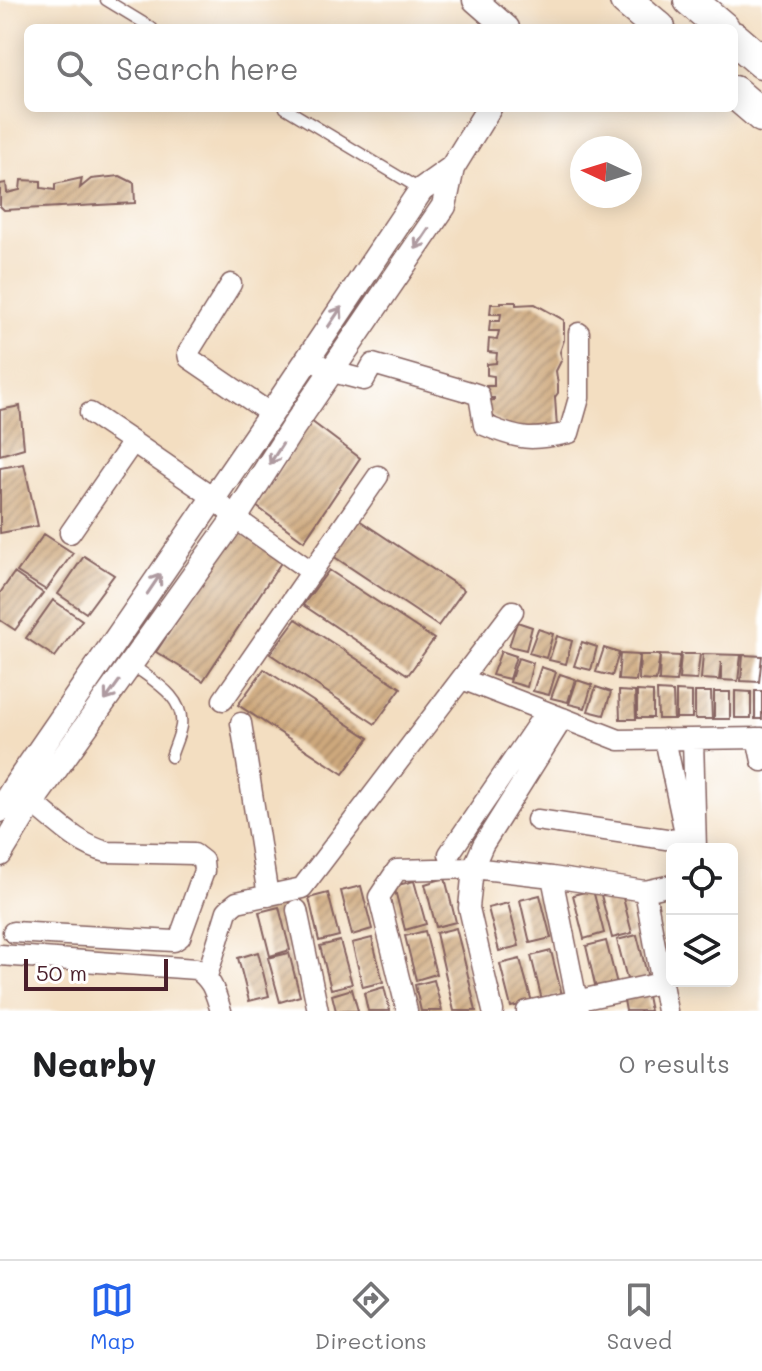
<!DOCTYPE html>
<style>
:root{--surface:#fff;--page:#f2f2f2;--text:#202124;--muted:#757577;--line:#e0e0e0;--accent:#2563eb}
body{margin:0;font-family:Mali,sans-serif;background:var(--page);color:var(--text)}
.controls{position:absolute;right:24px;bottom:24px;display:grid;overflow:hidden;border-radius:12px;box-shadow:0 4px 20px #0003}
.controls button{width:72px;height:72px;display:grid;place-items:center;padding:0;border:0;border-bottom:2px solid var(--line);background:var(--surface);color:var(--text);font:40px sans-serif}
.compass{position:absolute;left:570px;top:136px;width:72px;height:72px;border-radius:50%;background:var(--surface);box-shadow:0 4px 20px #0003;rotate:274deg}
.scale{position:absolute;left:24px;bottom:20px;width:144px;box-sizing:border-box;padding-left:8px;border:4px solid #4a1f2b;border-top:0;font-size:22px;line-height:28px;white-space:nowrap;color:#4a1f2b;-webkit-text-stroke:6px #fff;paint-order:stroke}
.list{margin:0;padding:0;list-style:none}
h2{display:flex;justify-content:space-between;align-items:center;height:104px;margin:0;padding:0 32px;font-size:34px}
h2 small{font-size:26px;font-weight:400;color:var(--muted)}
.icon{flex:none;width:44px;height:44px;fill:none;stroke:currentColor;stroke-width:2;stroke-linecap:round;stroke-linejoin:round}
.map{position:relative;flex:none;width:762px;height:1011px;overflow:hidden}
.search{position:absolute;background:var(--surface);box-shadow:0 4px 20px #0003;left:24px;right:24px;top:24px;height:88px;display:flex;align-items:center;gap:20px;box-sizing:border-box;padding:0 28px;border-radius:12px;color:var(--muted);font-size:30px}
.sheet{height:248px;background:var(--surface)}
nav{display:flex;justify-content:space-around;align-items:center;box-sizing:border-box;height:112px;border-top:2px solid var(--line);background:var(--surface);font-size:22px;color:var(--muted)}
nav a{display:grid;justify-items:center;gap:4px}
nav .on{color:var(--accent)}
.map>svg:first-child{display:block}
</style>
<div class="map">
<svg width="762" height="1011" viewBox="0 0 762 1011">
<defs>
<pattern id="building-hatch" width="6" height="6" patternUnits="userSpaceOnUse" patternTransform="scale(2)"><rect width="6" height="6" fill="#cea97d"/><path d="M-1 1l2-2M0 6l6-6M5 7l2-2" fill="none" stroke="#a98967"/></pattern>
</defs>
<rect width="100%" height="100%" fill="#fff"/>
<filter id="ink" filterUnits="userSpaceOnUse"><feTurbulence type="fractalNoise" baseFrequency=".0125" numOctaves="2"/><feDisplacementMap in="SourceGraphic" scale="16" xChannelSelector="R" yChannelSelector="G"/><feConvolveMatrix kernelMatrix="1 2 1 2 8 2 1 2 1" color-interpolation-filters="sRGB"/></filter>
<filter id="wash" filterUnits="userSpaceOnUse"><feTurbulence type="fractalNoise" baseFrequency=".006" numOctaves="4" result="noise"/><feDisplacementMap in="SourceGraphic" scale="32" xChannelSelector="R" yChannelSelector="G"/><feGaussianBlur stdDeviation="1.8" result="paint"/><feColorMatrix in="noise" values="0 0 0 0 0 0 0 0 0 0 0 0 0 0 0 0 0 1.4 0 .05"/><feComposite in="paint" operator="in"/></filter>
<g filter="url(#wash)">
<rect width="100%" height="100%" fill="#f3dec1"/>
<g id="blocks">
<path fill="url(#building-hatch)" d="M 120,176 L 134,183 L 135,203 L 4,210 L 0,206 L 0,184 L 6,183 L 7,193 L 20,190 L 21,180 L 41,181 L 41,188 L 55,190 L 55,184 L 82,178 L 80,188 L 91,179 Z
M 501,302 L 516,302 L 516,305 L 535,304 L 564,320 L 564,340 L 560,352 L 562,359 L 556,371 L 558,385 L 558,393 L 555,397 L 557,428 L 513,431 L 486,411 L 485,401 L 494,400 L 494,398 L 484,398 L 484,386 L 494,386 L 494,376 L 487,375 L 487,364 L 496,363 L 497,353 L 488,352 L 489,339 L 497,340 L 499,331 L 489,331 L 490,321 L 500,321 L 501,314 L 490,314 L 491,304 L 501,304 Z
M 20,406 L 24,448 L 0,455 L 0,410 Z
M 311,421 L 360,458 L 304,541 L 256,506 Z
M 24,464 L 38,526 L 0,533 L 0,468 Z
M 359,520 L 464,590 L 438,626 L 333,556 Z
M 237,530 L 282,561 L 203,681 L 156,652 Z
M 44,534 L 73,553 L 46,590 L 17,572 Z
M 84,556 L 114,575 L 86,613 L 58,594 Z
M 329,570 L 434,639 L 408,675 L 303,605 Z
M 14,573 L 43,593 L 15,630 L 0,620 L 0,593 Z
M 53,600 L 82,620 L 55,657 L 26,638 Z
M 296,619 L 401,688 L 375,724 L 270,654 Z
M 517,622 L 532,627 L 526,650 L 509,646 Z
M 538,629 L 553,634 L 546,658 L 529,653 Z
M 557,636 L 572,641 L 566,664 L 549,660 Z
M 582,642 L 597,647 L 591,670 L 574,666 Z
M 604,648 L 619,653 L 612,676 L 596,672 Z
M 501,651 L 516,656 L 509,679 L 492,675 Z
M 620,654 L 639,655 L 636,681 L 618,680 Z
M 681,654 L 700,654 L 697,680 L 679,679 Z
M 703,654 L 741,655 L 738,681 L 721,680 L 721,662 L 719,680 L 701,679 Z
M 640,655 L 660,655 L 656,681 L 639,680 Z
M 660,655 L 680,656 L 676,682 L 659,681 Z
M 743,655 L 762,656 L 759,682 L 741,681 Z
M 518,658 L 533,663 L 527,687 L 510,682 Z
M 541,667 L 556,672 L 549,695 L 533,691 Z
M 264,669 L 369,738 L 343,774 L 238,705 Z
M 560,674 L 575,679 L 568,702 L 551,698 Z
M 577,680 L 592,685 L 585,708 L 569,704 Z
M 596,687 L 611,692 L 604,715 L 588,711 Z
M 619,691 L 635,692 L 636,719 L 620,719 Z
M 637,691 L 653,692 L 653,718 L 637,718 Z
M 657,691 L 673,692 L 674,719 L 658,719 Z
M 676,691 L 692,692 L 692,718 L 676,718 Z
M 735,691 L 751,692 L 751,718 L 735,718 Z
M 755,691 L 762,691 L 762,719 L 755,719 Z
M 695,692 L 711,692 L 712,719 L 695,719 Z
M 714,692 L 730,692 L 730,719 L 714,719 Z
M 445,878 L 456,922 L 436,927 L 425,884 Z
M 414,881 L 426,924 L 405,930 L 394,886 Z
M 361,886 L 372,929 L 352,935 L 341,891 Z
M 593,890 L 604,933 L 584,939 L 573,895 Z
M 621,890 L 632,933 L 612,938 L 601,895 Z
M 328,893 L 339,936 L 319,941 L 309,898 Z
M 540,895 L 551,938 L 530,943 L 520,900 Z
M 508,903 L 519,946 L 499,951 L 488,908 Z
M 279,907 L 290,950 L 270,956 L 259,912 Z
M 456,928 L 467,971 L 476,1011 L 454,1011 L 446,977 L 436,933 Z
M 425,931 L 436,974 L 416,980 L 405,936 Z
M 637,935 L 648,978 L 628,983 L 617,940 Z
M 372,938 L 383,982 L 363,987 L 352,943 Z
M 340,941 L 352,984 L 331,989 L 320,946 Z
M 606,941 L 617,984 L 596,989 L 586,946 Z
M 551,951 L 562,995 L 542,1000 L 531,956 Z
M 258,952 L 269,996 L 249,1001 L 238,958 Z
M 289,953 L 300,996 L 280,1002 L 268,958 Z
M 520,959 L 532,1002 L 511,1007 L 500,964 Z
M 434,980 L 442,1011 L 421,1011 L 415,985 Z
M 384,987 L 390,1011 L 368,1011 L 364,993 Z
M 352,989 L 358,1011 L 336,1011 L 332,995 Z
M 647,996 L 650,1011 L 626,1011 L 624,1000 Z"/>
</g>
</g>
<g filter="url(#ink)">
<use href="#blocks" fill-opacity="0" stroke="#856260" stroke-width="2"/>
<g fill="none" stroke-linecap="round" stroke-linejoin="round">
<defs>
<path id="service" d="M 106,0 L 152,28
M 285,108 L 423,191
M 131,664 C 151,680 185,696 181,726 C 179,737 174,747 171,757"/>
<path id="minor" d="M 231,284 L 188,353 L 189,358 L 271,414
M 308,358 L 333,372 L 364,380 L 373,364 L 470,392 L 479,395 L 484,425 C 519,440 531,441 569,433 L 579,398 L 579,333
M 133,442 L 213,497 L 235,518 L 312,572
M 70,533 L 133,442 L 90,413
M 462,679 L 619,740 L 762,738
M 223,700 L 378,476
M 241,723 L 268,896
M 757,738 L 762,761
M 693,739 L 696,849
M 537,820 L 673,840 C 681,838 684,837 684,828 L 665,739
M 449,854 L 546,712
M 552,877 L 579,1011
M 645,891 L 667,1011
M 297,910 L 318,1011
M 13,932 L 174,941 L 180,937 L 204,871 L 203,861 L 194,854 L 107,852 C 78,845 55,820 32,802
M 0,955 L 196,969 C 213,980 215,993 221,1011
M 207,976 L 227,911 L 232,906 L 237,902 L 302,888 L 513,611
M 407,1011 L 379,897 L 397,870 L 473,868 L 552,877 L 645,891 L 672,885
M 493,1011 L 469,908 L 473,868 L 483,845 L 563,718
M 527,1011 L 661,983"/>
<path id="tertiary" d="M 475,0 L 507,28
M 0,810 L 15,786 L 271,414 L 421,190 L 452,168
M 0,854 L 32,802 L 235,518 L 292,429 L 444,206 L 452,168 L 489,108"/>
<path id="trunk" d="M 626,0 L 659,28
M 690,0 L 723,28
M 734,38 L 762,62
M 734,92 L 762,116"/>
</defs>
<use href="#service" stroke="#856260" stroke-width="13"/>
<use href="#minor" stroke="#856260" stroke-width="23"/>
<use href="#tertiary" stroke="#856260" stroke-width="27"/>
<use href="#trunk" stroke="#856260" stroke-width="35"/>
<use href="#service" stroke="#fff" stroke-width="10"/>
<use href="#minor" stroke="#fff" stroke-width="20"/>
<use href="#tertiary" stroke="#fff" stroke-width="24"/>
<use href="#trunk" stroke="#fff" stroke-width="32"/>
</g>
<defs><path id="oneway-shaft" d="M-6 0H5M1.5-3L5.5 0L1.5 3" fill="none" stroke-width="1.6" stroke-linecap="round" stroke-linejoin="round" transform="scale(2)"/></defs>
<g stroke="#ae9aa0">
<use href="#oneway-shaft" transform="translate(422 239) rotate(124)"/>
<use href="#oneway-shaft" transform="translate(335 317) rotate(-56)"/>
<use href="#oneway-shaft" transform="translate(276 454) rotate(123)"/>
<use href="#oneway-shaft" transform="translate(154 584) rotate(-56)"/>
<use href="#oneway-shaft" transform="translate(112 691) rotate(126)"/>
</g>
</g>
</svg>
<div class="controls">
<button><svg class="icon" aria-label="locate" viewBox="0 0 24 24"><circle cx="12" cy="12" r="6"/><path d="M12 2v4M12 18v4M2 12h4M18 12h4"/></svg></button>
<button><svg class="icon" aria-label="layers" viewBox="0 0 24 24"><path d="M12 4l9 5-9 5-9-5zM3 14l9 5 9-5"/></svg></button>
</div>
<svg class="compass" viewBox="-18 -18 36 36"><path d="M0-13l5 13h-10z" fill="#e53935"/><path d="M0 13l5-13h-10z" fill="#757577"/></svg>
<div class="scale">50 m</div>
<div class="search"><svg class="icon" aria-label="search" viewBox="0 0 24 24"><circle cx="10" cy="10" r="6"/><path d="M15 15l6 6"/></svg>Search here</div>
</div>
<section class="sheet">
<h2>Nearby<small>0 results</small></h2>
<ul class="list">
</ul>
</section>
<nav>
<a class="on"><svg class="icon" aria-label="map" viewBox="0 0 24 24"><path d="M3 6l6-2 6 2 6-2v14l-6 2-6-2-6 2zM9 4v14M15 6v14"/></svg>Map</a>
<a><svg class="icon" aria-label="directions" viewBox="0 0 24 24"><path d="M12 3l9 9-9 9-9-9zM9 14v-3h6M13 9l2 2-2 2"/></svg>Directions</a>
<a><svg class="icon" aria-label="saved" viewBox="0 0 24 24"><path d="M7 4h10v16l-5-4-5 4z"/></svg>Saved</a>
</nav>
